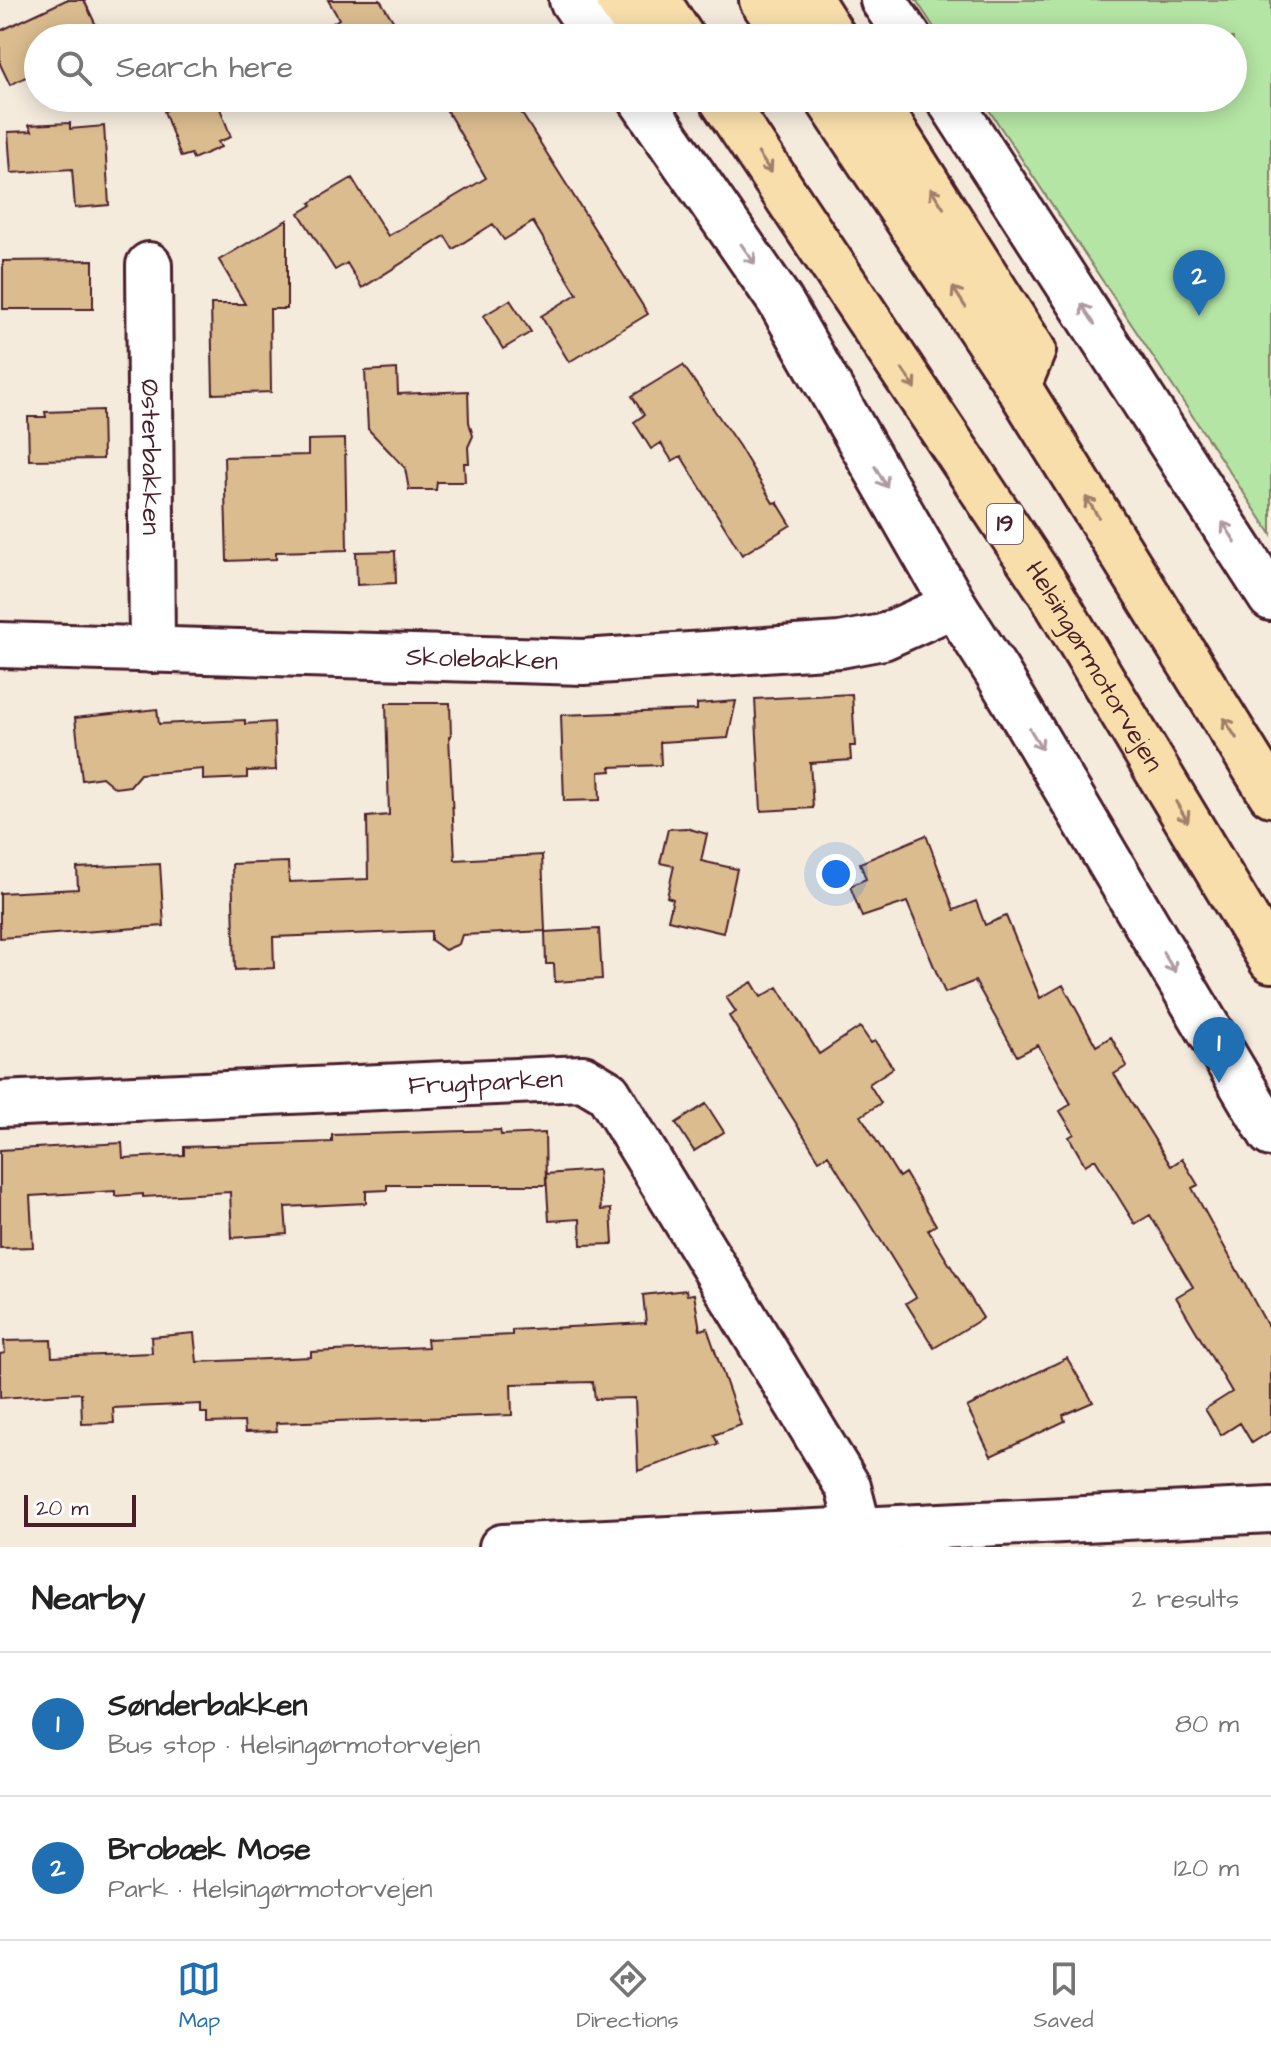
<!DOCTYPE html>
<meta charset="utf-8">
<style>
:root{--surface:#fff;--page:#f2f2f2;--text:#222;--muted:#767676;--line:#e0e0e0;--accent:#1f6fb2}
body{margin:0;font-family:"Architects Daughter",sans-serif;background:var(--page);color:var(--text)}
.scale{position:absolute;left:24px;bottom:20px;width:112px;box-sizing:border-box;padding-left:8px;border:4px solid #4a1f2b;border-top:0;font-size:22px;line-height:28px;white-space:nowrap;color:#4a1f2b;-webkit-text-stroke:6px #fff;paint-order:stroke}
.you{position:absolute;left:836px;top:874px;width:28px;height:28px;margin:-20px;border:6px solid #fff;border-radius:50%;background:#1a73e8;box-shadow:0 0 0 12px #1a73e833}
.badge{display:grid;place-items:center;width:52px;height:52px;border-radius:50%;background:var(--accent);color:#fff;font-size:26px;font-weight:700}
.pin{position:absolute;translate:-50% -66px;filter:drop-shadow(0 2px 4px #0008)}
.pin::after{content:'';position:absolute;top:42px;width:28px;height:24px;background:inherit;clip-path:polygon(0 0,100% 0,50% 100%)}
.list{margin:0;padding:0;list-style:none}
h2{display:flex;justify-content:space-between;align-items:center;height:104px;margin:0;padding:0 32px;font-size:34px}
h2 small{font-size:26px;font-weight:400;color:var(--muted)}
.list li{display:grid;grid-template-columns:52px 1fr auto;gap:24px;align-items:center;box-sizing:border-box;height:144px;padding:0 32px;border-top:2px solid var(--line)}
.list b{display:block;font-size:30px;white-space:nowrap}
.list p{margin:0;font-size:26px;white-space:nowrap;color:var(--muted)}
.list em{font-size:26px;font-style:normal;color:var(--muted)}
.icon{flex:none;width:44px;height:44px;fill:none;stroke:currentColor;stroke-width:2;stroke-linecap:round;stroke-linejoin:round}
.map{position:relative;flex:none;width:1271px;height:1547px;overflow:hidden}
.search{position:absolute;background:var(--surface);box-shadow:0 4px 20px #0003;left:24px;right:24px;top:24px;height:88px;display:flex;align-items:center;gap:20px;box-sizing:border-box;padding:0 28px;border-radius:44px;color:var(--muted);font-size:30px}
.sheet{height:392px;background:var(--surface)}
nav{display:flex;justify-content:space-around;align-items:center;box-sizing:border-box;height:112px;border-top:2px solid var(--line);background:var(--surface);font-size:22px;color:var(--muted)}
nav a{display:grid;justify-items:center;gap:4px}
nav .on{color:var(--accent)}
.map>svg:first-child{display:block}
</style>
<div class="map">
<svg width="1271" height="1547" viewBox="0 0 1271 1547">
<rect width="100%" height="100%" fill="#f4ebdd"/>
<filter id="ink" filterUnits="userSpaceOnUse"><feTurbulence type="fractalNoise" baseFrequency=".0125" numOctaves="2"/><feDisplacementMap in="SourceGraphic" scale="16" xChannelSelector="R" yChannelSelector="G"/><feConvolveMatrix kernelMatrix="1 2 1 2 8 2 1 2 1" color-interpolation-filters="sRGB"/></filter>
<g filter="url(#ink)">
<path fill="#b5e5a4" stroke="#808268" stroke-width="2" d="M 916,0 L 1271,0 L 1271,534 L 981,98 L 1233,98 L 1233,38 L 941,38 Z"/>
<path fill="#dabc8e" stroke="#4a1f2b" stroke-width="2" d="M 66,0 L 84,0 L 102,38 L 38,38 L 38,71 L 10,85 L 0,64 L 0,31 Z
M 328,0 L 380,0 L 404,38 L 310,38 L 339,19 Z
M 197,98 L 216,98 L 231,137 L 218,142 L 221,147 L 193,159 L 191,154 L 181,157 L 164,111 Z
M 464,98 L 512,98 L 648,314 L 569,362 L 541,316 L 577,294 L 533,222 L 504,240 L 493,224 L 453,249 L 445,236 L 362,288 L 347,263 L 335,270 L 299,213 L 312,205 L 310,203 L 352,178 L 388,236 L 486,178 L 446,109 Z
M 70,123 L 70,129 L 104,126 L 109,205 L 75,208 L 72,169 L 11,173 L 8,132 L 32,131 L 29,125 Z
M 287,220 L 287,309 L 270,309 L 271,392 L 213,394 L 211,304 L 245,304 L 219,260 Z
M 93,260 L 93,309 L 3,309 L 3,261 Z
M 510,300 L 531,332 L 503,349 L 483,316 Z
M 683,365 L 739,446 L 773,503 L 777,502 L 791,525 L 742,555 L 681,456 L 672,461 L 661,443 L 651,449 L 634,422 L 644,415 L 632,396 Z
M 397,369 L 398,394 L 468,391 L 469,422 L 473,436 L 468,447 L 469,463 L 464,463 L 465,482 L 437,482 L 436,490 L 409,490 L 405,468 L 368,429 L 365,371 Z
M 102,410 L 103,459 L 29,460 L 28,417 L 46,417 L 45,412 Z
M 345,439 L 347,550 L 276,552 L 276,559 L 227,561 L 224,457 L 308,455 L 308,440 Z
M 395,551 L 396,583 L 357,585 L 356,552 Z
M 852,694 L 855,746 L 850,746 L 851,760 L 810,763 L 813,808 L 761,811 L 755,699 Z
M 736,701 L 728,738 L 660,742 L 661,765 L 610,767 L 611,771 L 599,772 L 600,800 L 564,801 L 561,715 L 697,710 L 697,704 Z
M 386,703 L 450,703 L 451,736 L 449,736 L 455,860 L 542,855 L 545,931 L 462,935 L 459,944 L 445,950 L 431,940 L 431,931 L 273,937 L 274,968 L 235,970 L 232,864 L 288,862 L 289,882 L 368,879 L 367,817 L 389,815 Z
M 157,709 L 159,724 L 245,720 L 245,724 L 274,722 L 276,770 L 247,771 L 247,778 L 203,780 L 203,769 L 140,774 L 130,786 L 115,788 L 102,777 L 82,780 L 75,718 Z
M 686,828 L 707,834 L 701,861 L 737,869 L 723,933 L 668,920 L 673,899 L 667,897 L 674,866 L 660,863 L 668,829 Z
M 926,835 L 954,910 L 976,901 L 985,925 L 1006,916 L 1040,998 L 1063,985 L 1096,1046 L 1111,1037 L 1127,1066 L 1114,1074 L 1171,1166 L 1182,1159 L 1198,1185 L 1192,1188 L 1271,1332 L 1271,1431 L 1252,1443 L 1240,1423 L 1221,1435 L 1205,1409 L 1232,1392 L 1176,1297 L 1193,1287 L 1150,1215 L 1135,1224 L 1095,1159 L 1085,1165 L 1069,1137 L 1074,1134 L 1060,1111 L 1071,1104 L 1038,1045 L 1017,1056 L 975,981 L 945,993 L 907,902 L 862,917 L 850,886 L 866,879 L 860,863 Z
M 160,864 L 164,926 L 0,938 L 0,893 L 78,889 L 77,868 Z
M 599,929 L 602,979 L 555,982 L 554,964 L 546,964 L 545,932 Z
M 752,982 L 761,997 L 778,987 L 819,1054 L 860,1027 L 871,1043 L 875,1041 L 893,1068 L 869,1084 L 881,1103 L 861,1116 L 899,1177 L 905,1173 L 936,1225 L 928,1230 L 983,1318 L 934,1348 L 906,1303 L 916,1297 L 828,1155 L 819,1160 L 729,1016 L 736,1012 L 726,997 Z
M 706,1104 L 724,1132 L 694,1151 L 676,1123 Z
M 500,1130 L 501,1135 L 545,1133 L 546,1185 L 387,1185 L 387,1190 L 366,1191 L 366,1203 L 285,1207 L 287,1234 L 232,1238 L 230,1192 L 143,1197 L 143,1194 L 115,1196 L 115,1191 L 30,1196 L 33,1247 L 0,1248 L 0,1150 L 122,1143 L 123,1158 L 184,1155 L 184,1147 L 332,1142 L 332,1135 Z
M 598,1170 L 601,1210 L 611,1209 L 613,1244 L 581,1245 L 580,1219 L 549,1221 L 546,1174 Z
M 686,1290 L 687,1295 L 694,1294 L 700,1330 L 707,1328 L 741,1425 L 714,1435 L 718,1444 L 638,1471 L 635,1398 L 595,1399 L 593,1382 L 511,1384 L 512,1415 L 276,1423 L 277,1431 L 245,1432 L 244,1422 L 207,1423 L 207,1413 L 201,1413 L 201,1404 L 113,1408 L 114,1423 L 82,1424 L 81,1393 L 0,1398 L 0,1354 L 5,1353 L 4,1341 L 51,1340 L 52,1357 L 152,1353 L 151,1337 L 194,1333 L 197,1362 L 311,1357 L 311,1352 L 428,1347 L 427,1339 L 512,1335 L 512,1330 L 646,1323 L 643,1295 Z
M 1067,1358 L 1093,1402 L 1063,1415 L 1065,1421 L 991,1456 L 967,1407 Z"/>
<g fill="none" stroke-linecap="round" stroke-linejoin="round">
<defs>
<g id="minor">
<path d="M 572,0 L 598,38"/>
<path d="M 883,0 L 909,38"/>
<path d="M 640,98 L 780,301 L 954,605 L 997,672 L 1271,1134"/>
<path d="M 948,98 L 1271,598"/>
<path id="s1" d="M 149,265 L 152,650"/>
<path id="s2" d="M 0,645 L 583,662 L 840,645 L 883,637 L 954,605"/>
<path id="s3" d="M 0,1104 L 583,1078 L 608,1093 L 848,1487 L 859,1530"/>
<path d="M 502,1547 L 1271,1510"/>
</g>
<g id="highway">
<path d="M 619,0 L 646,38"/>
<path d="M 657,0 L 682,38"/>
<path d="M 762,0 L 788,38"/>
<path d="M 810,0 L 834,38"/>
<path id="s4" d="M 721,98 L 1047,587 L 1271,960"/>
<path d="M 827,98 L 1018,386 L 1271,794"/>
<path d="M 873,98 L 1033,350 L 1018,386"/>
</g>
</defs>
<use href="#minor" stroke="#4a1f2b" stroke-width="50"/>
<use href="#highway" stroke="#4a1f2b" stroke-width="50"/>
<use href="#minor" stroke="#fff" stroke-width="44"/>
<use href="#highway" stroke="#f8deab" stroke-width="44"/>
</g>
<defs><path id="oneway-shaft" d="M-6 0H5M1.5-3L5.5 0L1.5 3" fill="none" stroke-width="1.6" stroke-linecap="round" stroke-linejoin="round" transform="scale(2)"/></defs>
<g stroke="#a17e6b">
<use href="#oneway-shaft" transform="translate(765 163) rotate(56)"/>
<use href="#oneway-shaft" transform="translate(937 198) rotate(-123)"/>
<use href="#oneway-shaft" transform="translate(959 297) rotate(-123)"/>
<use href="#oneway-shaft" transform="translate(909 379) rotate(56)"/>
<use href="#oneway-shaft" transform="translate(1092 507) rotate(-122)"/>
<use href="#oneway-shaft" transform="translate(1230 728) rotate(-122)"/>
<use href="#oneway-shaft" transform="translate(1182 812) rotate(59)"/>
</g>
<g stroke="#ae9aa0">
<use href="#oneway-shaft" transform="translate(748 254) rotate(55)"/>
<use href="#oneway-shaft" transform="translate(1088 314) rotate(-123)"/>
<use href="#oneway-shaft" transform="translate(881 477) rotate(60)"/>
<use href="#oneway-shaft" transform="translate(1229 532) rotate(-123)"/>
<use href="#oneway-shaft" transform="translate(1036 739) rotate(59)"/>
<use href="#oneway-shaft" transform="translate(1169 962) rotate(59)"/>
</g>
</g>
<g text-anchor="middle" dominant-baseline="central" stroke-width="7" stroke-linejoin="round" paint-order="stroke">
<rect fill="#fff" stroke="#80626b" stroke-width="2" x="987" y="504" width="36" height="40" rx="6"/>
<g font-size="24" font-weight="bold" fill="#4a1f2b">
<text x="1005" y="524">19</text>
</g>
<g font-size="26" fill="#4a1f2b" stroke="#fff">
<text stroke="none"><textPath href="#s1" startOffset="192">Østerbakken</textPath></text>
<text stroke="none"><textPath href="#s2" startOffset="482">Skolebakken</textPath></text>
<text stroke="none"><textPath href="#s4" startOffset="680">Helsingørmotorvejen</textPath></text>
<text stroke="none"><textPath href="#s3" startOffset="486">Frugtparken</textPath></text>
</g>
</g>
</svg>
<div class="scale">20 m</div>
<div class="you"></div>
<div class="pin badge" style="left:1219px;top:1083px">1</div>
<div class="pin badge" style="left:1199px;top:316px">2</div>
<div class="search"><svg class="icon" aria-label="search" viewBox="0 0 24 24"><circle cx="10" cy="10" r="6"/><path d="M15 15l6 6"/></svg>Search here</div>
</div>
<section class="sheet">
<h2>Nearby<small>2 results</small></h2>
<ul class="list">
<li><span class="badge">1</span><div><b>Sønderbakken</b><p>Bus stop · Helsingørmotorvejen</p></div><em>80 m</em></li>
<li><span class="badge">2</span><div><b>Brobæk Mose</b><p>Park · Helsingørmotorvejen</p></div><em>120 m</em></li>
</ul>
</section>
<nav>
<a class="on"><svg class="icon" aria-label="map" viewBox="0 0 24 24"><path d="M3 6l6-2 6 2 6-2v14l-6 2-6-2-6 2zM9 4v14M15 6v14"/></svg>Map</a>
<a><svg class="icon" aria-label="directions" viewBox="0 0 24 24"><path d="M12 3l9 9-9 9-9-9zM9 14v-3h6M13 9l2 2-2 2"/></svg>Directions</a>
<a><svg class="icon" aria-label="saved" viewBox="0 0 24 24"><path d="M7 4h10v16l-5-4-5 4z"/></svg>Saved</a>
</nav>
